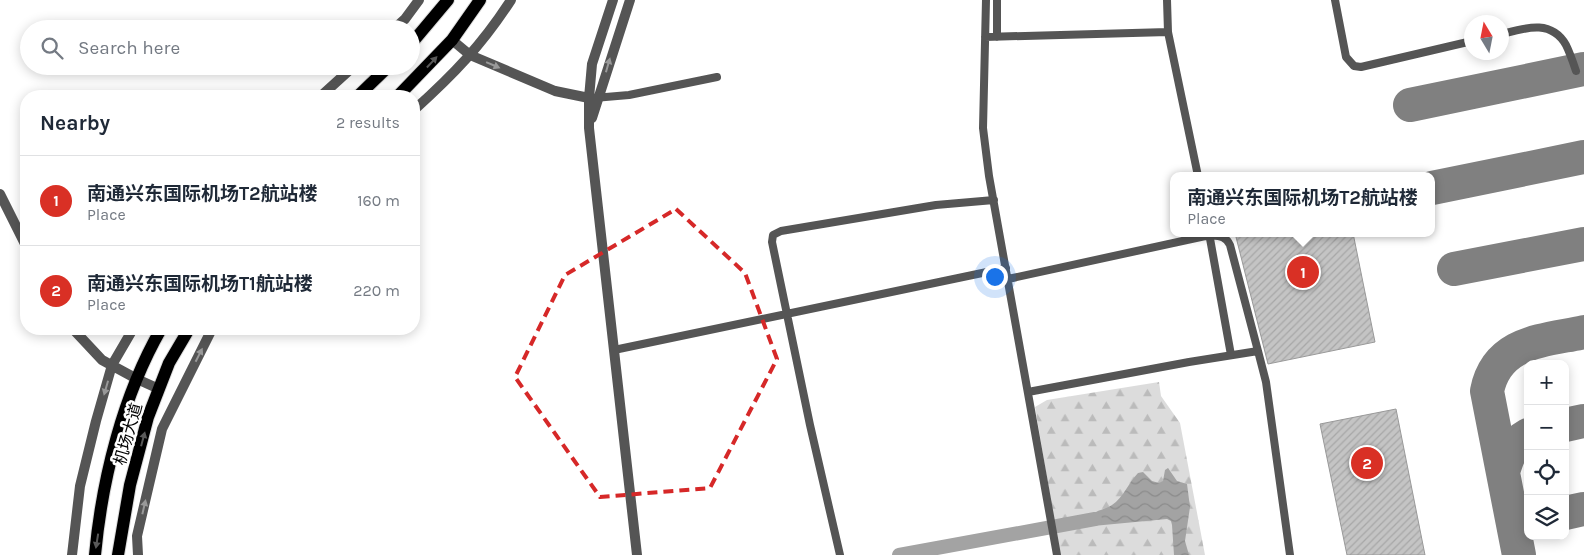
<!DOCTYPE html>
<meta charset="utf-8">
<style>
:root{--surface:#fff;--page:#f2f2f3;--text:#1f2937;--muted:#747a83;--line:#e0e1e3;--accent:#d93025}
body{margin:0;font-family:Karla,"Noto Sans SC",sans-serif;background:var(--page);color:var(--text)}
.controls{position:absolute;right:15px;bottom:15px;display:grid;overflow:hidden;border-radius:10px;box-shadow:0 2px 12px #0003}
.controls button{width:45px;height:45px;display:grid;place-items:center;padding:0;border:0;border-bottom:1px solid var(--line);background:var(--surface);color:var(--text);font:25px sans-serif}
.compass{position:absolute;left:1464px;top:15px;width:45px;height:45px;border-radius:50%;background:var(--surface);box-shadow:0 2px 12px #0003;rotate:350deg}
.you{position:absolute;left:994px;top:276px;width:18px;height:18px;margin:-12px;border:4px solid #fff;border-radius:50%;background:#1a73e8;box-shadow:0 0 0 8px #1a73e833}
.badge{display:grid;place-items:center;width:32px;height:32px;border-radius:50%;background:var(--accent);color:#fff;font-size:16px;font-weight:700}
.pin{position:absolute;translate:-50% -50%;border:2px solid #fff;box-shadow:0 1px 5px #0006}
.popup{position:absolute;left:1170px;top:172px;width:265px;height:65px;box-sizing:border-box;display:grid;place-content:center;border-radius:10px;background:var(--surface);filter:drop-shadow(0 1px 4px #0005);font-size:16px;white-space:nowrap;color:var(--muted)}
.popup b{font-size:19px;color:var(--text)}
.popup::after{content:'';position:absolute;left:50%;top:100%;margin-left:-10px;border:10px solid transparent;border-top-color:var(--surface)}
.list{margin:0;padding:0;list-style:none}
h2{display:flex;justify-content:space-between;align-items:center;height:65px;margin:0;padding:0 20px;font-size:21px}
h2 small{font-size:16px;font-weight:400;color:var(--muted)}
.list li{display:grid;grid-template-columns:32px 1fr auto;gap:15px;align-items:center;box-sizing:border-box;height:90px;padding:0 20px;border-top:1px solid var(--line)}
.list b{display:block;font-size:19px;white-space:nowrap}
.list p{margin:0;font-size:16px;white-space:nowrap;color:var(--muted)}
.list em{font-size:16px;font-style:normal;color:var(--muted)}
.icon{flex:none;width:28px;height:28px;fill:none;stroke:currentColor;stroke-width:2;stroke-linecap:round;stroke-linejoin:round}
.map{position:relative;flex:none;width:1584px;height:555px;overflow:hidden}
.search{position:absolute;background:var(--surface);box-shadow:0 2px 12px #0003;left:20px;top:20px;width:400px;height:55px;display:flex;align-items:center;gap:12px;box-sizing:border-box;padding:0 18px;border-radius:28px;color:var(--muted);font-size:19px}
.panel{position:absolute;background:var(--surface);box-shadow:0 2px 12px #0003;left:20px;top:90px;width:400px;height:245px;border-radius:20px}
.map>svg:first-child{display:block}
</style>
<div class="map">
<svg width="1584" height="555" viewBox="0 0 1584 555">
<defs>
<pattern id="forest-firs" width="22" height="20" patternUnits="userSpaceOnUse" patternTransform="scale(1.25)"><rect width="22" height="20" fill="#dcdcdc"/><path d="M5 1l3.5 6h-7zM16 11l3.5 6h-7z" fill="#bbb"/></pattern>
<pattern id="water-waves" width="16" height="10" patternUnits="userSpaceOnUse" patternTransform="scale(1.25)"><rect width="16" height="10" fill="#a3a3a3"/><path d="M0 5q4-4 8 0t8 0" fill="none" stroke="#8b8b8b"/></pattern>
<pattern id="building-hatch" width="6" height="6" patternUnits="userSpaceOnUse" patternTransform="scale(1.25)"><rect width="6" height="6" fill="#c4c4c4"/><path d="M-1 1l2-2M0 6l6-6M5 7l2-2" fill="none" stroke="#a7a7a7"/></pattern>
</defs>
<rect width="100%" height="100%" fill="#fff"/>
<path fill="url(#forest-firs)" d="M 1159,382 L 1161,396 L 1180,423 L 1205,555 L 1060,555 L 1035,407 L 1047,400 Z"/>
<path fill="url(#water-waves)" d="M 1168,468 L 1177,481 L 1187,484 L 1190,507 L 1185,541 L 1189,555 L 1174,555 L 1172,525 L 1171,521 L 1167,519 L 1093,526 L 1089,521 C 1093,509 1103,511 1112,505 C 1123,498 1129,482 1138,473 L 1143,472 L 1152,481 L 1159,483 L 1163,481 L 1165,470 Z"/>
<g fill="none" stroke-linecap="round" stroke-linejoin="round">
<path stroke="#a3a3a3" stroke-width="14" d="M 899,555 L 1095,519"/>
<path stroke="#808080" stroke-width="34" d="M 1410,105 L 1584,69
M 1432,188 L 1584,157
M 1454,269 L 1584,244
M 1565,425 L 1584,421
M 1503,472 C 1508,455 1512,444 1528,435
M 1565,513 L 1584,509
M 1519,555 L 1487,391 C 1497,341 1543,341 1584,332"/>
</g>
<path fill="url(#building-hatch)" stroke="#999" d="M 1235,233 L 1353,233 L 1375,342 L 1268,364 Z
M 1396,409 L 1425,555 L 1347,555 L 1320,424 Z"/>
<g fill="none" stroke-linecap="round" stroke-linejoin="round">
<defs>
<path id="primary" d="M 411,44 L 448,0
M 358,96 L 389,66
M 398,96 L 452,40 L 480,0
M 95,555 C 102,479 123,395 161,329
M 118,555 L 130,485 L 148,417 L 169,363 L 189,329"/>
</defs>
<use href="#primary" stroke="#dbdbdb" stroke-width="14"/>
<path stroke="#555" stroke-width="8" d="M 986,0 L 983,128 L 989,176 L 1057,555
M 1167,0 L 1168,32 L 1198,176
M 1335,0 L 1346,57 L 1354,66 L 1361,67 L 1472,41
M 1502,34 C 1525,28 1551,19 1566,45 C 1570,53 1573,62 1576,71
M 985,37 L 1168,32
M 997,37 L 997,0
M 594,98 L 629,95 L 717,77
M 1209,233 L 1231,355
M 1008,279 L 1210,235 C 1219,236 1226,236 1230,245 L 1258,351
M 614,350 L 1006,268
M 1028,392 L 1189,362 L 1258,351 L 1266,382 L 1290,555
M 840,555 L 810,425 L 772,242 L 773,235 L 781,231 L 936,205 L 994,200"/>
<path stroke="#555" stroke-width="10" d="M 394,29 L 405,19 L 419,0
M 321,96 L 354,66
M 414,110 C 453,75 482,45 511,0
M 0,194 L 26,246
M 73,329 L 102,360 L 137,379 L 159,389
M 72,555 L 80,486 L 96,421 L 112,365 L 133,329
M 138,555 L 137,536 L 162,429 L 212,329"/>
<path stroke="#555" stroke-width="10" d="M 613,0 L 592,64 L 589,98 L 589,128 L 637,555
M 452,40 L 470,55 L 555,91 L 589,98
M 592,118 L 630,0"/>
<use href="#primary" stroke="#000" stroke-width="12"/>
</g>
<defs><path id="oneway-solid" d="M-6-.8H1V-3.2L6.5 0L1 3.2V.8H-6Z" transform="scale(1.25)"/></defs>
<g fill="#595959">
<use href="#oneway-solid" transform="translate(432 62) rotate(-47)"/>
<use href="#oneway-solid" transform="translate(143 439) rotate(-75)"/>
<use href="#oneway-solid" transform="translate(97 541) rotate(99)"/>
</g>
<g fill="#999">
<use href="#oneway-solid" transform="translate(493 65) rotate(23)"/>
<use href="#oneway-solid" transform="translate(608 65) rotate(-74)"/>
<use href="#oneway-solid" transform="translate(199 355) rotate(-63)"/>
<use href="#oneway-solid" transform="translate(106 388) rotate(106)"/>
<use href="#oneway-solid" transform="translate(144 507) rotate(-77)"/>
</g>
<path fill="none" stroke="#d62828" stroke-width="4" stroke-dasharray="10 6" stroke-linejoin="round" d="M 676,209 L 745,273 L 777,359 L 710,488 L 600,497 L 515,377 L 565,275 Z"/>
<g text-anchor="middle" dominant-baseline="central" stroke-width="5" stroke-linejoin="round" paint-order="stroke">
<g font-size="16" fill="#000" stroke="#fff">
<text transform="translate(128 434) rotate(-74)">机场大道</text>
</g>
</g>
</svg>
<div class="controls">
<button>+</button>
<button>−</button>
<button><svg class="icon" aria-label="locate" viewBox="0 0 24 24"><circle cx="12" cy="12" r="6"/><path d="M12 2v4M12 18v4M2 12h4M18 12h4"/></svg></button>
<button><svg class="icon" aria-label="layers" viewBox="0 0 24 24"><path d="M12 4l9 5-9 5-9-5zM3 14l9 5 9-5"/></svg></button>
</div>
<svg class="compass" viewBox="-18 -18 36 36"><path d="M0-13l5 13h-10z" fill="#e53935"/><path d="M0 13l5-13h-10z" fill="#747a83"/></svg>
<div class="you"></div>
<div class="pin badge" style="left:1303px;top:272px">1</div>
<div class="popup"><b>南通兴东国际机场T2航站楼</b>Place</div>
<div class="pin badge" style="left:1367px;top:463px">2</div>
<div class="search"><svg class="icon" aria-label="search" viewBox="0 0 24 24"><circle cx="10" cy="10" r="6"/><path d="M15 15l6 6"/></svg>Search here</div>
<section class="panel">
<h2>Nearby<small>2 results</small></h2>
<ul class="list">
<li><span class="badge">1</span><div><b>南通兴东国际机场T2航站楼</b><p>Place</p></div><em>160 m</em></li>
<li><span class="badge">2</span><div><b>南通兴东国际机场T1航站楼</b><p>Place</p></div><em>220 m</em></li>
</ul>
</section>
</div>
